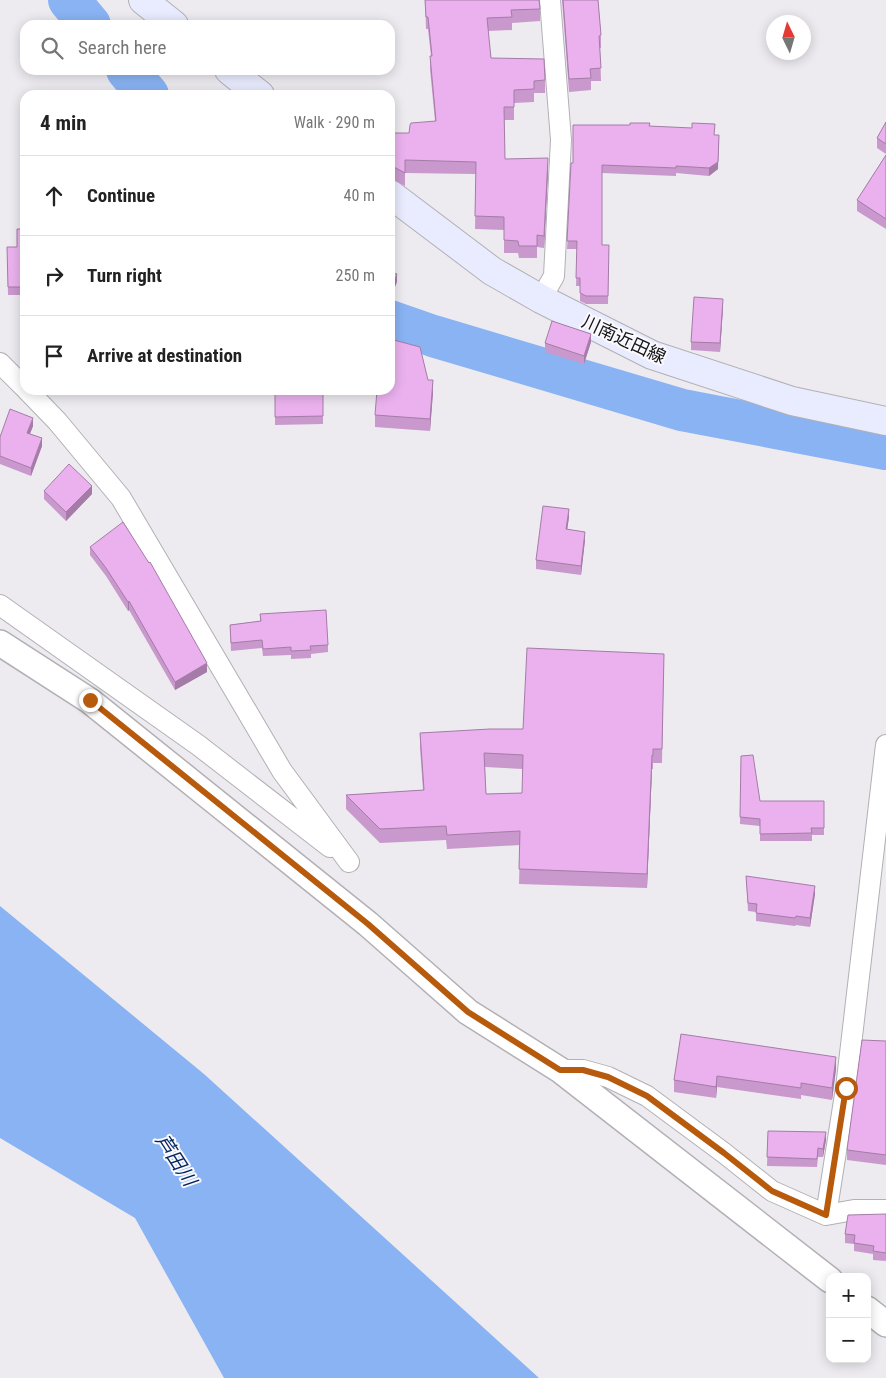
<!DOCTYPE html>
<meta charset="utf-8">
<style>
:root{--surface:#fff;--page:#f6f6f6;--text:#222;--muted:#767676;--line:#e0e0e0}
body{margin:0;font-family:"Roboto Condensed","Noto Sans JP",sans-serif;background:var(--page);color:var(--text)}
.controls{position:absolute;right:15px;bottom:15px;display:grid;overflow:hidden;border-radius:10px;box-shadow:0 2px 12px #0003}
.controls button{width:45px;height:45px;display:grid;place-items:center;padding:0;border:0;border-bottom:1px solid var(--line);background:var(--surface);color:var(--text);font:25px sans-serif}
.compass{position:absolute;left:766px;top:15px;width:45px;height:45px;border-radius:50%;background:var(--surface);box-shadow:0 2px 12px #0003;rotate:355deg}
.stop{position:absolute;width:15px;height:15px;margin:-11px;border:4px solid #b85a0c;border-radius:50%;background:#fff}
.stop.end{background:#b85a0c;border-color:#fff;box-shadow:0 1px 5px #0008}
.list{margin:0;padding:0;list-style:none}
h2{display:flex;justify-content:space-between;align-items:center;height:65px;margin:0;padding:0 20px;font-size:21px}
h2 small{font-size:16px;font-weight:400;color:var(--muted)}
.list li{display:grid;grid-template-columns:32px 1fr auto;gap:15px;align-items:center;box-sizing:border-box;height:80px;padding:0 20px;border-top:1px solid var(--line)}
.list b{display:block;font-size:19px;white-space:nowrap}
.list em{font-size:16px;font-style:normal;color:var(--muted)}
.icon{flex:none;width:28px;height:28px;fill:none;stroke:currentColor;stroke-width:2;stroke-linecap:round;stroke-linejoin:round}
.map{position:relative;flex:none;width:886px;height:1378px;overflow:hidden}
.search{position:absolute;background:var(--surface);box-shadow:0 2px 12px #0003;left:20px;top:20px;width:375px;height:55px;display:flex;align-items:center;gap:12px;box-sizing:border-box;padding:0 18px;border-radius:15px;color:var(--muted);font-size:19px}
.panel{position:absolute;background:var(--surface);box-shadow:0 2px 12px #0003;left:20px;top:90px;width:375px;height:305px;border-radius:15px}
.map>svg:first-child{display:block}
</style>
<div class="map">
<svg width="886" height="1378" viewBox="0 0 886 1378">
<rect width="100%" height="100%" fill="#edebf0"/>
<path fill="#89b3f3" d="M 0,906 L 204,1074 L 539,1378 L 224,1378 L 135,1218 L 0,1138 Z"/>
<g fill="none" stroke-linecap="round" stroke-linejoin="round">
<path stroke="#89b3f3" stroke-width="42" d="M 69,0 L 90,25
M 127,70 L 148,95
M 390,321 L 433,336 L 682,410 L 886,449"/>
<defs>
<path id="minor" d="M 541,299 L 554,276 L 561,140 L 550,0
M 0,363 L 25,388
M 27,390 L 57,421 L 121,498 L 282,771 L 349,862
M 0,605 L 198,745 L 330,847
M 560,1070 L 583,1070 L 608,1077 L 647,1096 L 724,1153 L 772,1191 L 826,1215 L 854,1210 L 886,1210
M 826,1215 L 846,1088 L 886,745"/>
<path id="tertiary" d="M 0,643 L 90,701 L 368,924 L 468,1012 L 560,1070 L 830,1280
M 867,1309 L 886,1324"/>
<path id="secondary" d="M 143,0 L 174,25
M 229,70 L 260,95
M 390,194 L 492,271 L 541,299 L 652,355 L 792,401 L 886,421"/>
</defs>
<use href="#minor" stroke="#b2b0b5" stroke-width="22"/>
<use href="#tertiary" stroke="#b2b0b5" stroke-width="28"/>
<use href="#secondary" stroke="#b2b0b5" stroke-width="30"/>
<use href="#minor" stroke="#fff" stroke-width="20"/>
<use href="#tertiary" stroke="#fff" stroke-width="25"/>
<use href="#secondary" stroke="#e9ebfe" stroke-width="28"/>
</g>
<path fill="#c998cd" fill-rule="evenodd" d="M 425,0 L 540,9 L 540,21 L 512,23 L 512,30 L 488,31 L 491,58 L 545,80 L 545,93 L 534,93 L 534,102 L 514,103 L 514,120 L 504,120 L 505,159 L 548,171 L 544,248 L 537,247 L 537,258 L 519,258 L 518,253 L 504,253 L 504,230 L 475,229 L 476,174 L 405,173 L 405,186 L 392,179 L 390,175 L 390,138 L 409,133 L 435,121 L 430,69 L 431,56 L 428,29 L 426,29 Z
M 562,0 L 598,0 L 601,35 L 601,48 L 600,48 L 601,81 L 591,81 L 591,90 L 569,92 Z
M 886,122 L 886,154 L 877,148 L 877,138 Z
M 649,126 L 715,135 L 718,169 L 709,176 L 676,173 L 676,176 L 602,173 L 602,245 L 609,245 L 608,304 L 586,304 L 580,301 L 580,286 L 576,286 L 577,249 L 567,249 L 573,163 Z
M 886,155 L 886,229 L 857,211 L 857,200 Z
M 25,229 L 25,295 L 8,295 L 7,247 L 17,247 Z
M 723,307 L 720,352 L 691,350 L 691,342 Z
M 591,342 L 584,364 L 545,352 L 545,343 Z
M 428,380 L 433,392 L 430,431 L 375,427 L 375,415 Z
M 275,390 L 323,390 L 323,424 L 275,425 Z
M 33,426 L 30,434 L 42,446 L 31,476 L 0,464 L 0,437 Z
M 44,491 L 92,494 L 66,521 L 44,499 Z
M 569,517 L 567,530 L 585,540 L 581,575 L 536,569 L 536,560 Z
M 90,547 L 207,672 L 175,690 L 129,610 L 128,611 L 106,576 L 90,555 Z
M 260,614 L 328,645 L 328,652 L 311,654 L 311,658 L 291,659 L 291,655 L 263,656 L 262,648 L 231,651 L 230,625 L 260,621 Z
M 664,654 L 662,763 L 653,763 L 653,769 L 652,769 L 647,888 L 519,884 L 520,845 L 447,849 L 446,840 L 380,843 L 346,809 L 346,795 L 423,790 L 420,747 L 420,733 L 523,729 ZM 485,767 L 523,769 L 522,793 L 486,794 Z
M 741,756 L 760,801 L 824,801 L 824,835 L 812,835 L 812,841 L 760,841 L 760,826 L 740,824 Z
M 746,876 L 815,894 L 810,927 L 796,925 L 795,926 L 756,921 L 756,912 L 748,911 Z
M 681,1034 L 836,1069 L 832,1100 L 801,1095 L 801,1099 L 717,1087 L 716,1098 L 674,1092 L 674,1080 Z
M 886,1041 L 886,1165 L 847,1160 L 847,1150 Z
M 768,1131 L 826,1140 L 823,1157 L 818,1157 L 817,1167 L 767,1166 Z
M 886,1214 L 886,1261 L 873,1260 L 873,1254 L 854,1251 L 854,1244 L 845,1243 L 845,1234 Z"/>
<path fill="#a47ca7" d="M 719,135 L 718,169 L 709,176 L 709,168 Z
M 548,158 L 548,171 L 544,248 L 544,236 Z
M 397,274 L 397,282 L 390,299 L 390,292 Z
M 723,299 L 723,307 L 720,352 L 720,343 Z
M 591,334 L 591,342 L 584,364 L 584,356 Z
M 433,380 L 433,392 L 430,431 L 430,419 Z
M 33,418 L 33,426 L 27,441 L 27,433 Z
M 42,438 L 42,446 L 31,476 L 31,468 Z
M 92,486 L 92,494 L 66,521 L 66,512 Z
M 569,509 L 569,517 L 566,538 L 566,529 Z
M 585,532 L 585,540 L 581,575 L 581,566 Z
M 129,601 L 129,610 L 128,611 L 128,602 Z
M 207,663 L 207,672 L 175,690 L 175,682 Z
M 652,755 L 652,769 L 647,888 L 647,874 Z
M 815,886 L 815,894 L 810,927 L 810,918 Z
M 836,1057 L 836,1069 L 832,1100 L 832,1088 Z
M 717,1076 L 717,1087 L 716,1098 L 716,1087 Z
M 826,1132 L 826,1140 L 823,1157 L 823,1149 Z"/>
<path fill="#eab1ee" stroke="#a47ca7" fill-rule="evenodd" d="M 425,0 L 539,0 L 540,9 L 511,10 L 512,17 L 487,18 L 491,58 L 544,59 L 545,80 L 534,81 L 534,89 L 514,90 L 514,107 L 504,107 L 505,159 L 548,158 L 544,236 L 537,235 L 537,246 L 519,246 L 518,241 L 504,240 L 504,217 L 475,216 L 476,162 L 405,160 L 405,173 L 392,166 L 390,162 L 390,138 L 394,133 L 409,133 L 410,125 L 411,123 L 436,121 L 430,56 L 432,56 L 428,17 L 426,17 Z
M 563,0 L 598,0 L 601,35 L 599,36 L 601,68 L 590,69 L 591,78 L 569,79 Z
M 886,122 L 886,144 L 877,138 Z
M 630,123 L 650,123 L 649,126 L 692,128 L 692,123 L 715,124 L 714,135 L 719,135 L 718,162 L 709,168 L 676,166 L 676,168 L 602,165 L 602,245 L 609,245 L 608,296 L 586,296 L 580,293 L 580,278 L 576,278 L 577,241 L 567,241 L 571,163 L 573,163 L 573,125 L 630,125 Z
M 886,155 L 886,219 L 857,200 Z
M 17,229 L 25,229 L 25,287 L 8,287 L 7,247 L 17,247 Z
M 390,272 L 397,274 L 390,292 Z
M 694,297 L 723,299 L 720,343 L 691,342 Z
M 552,321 L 591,334 L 584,356 L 545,343 Z
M 390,339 L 420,347 L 428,380 L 433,380 L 430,419 L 375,415 L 377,390 L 390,390 Z
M 275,390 L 323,390 L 323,416 L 275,417 Z
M 10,409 L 33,418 L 27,433 L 42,438 L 31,468 L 0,456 L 0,437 Z
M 69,464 L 92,486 L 66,512 L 44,491 Z
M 543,506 L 569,509 L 566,529 L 585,532 L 581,566 L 536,560 Z
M 123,522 L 149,563 L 150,562 L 207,663 L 175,682 L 129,601 L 128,602 L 106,568 L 90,547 Z
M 326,610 L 328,645 L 310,646 L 311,650 L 291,651 L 291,647 L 263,649 L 262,640 L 231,643 L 230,625 L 261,621 L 260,614 Z
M 527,648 L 664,654 L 662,749 L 653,749 L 653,755 L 652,755 L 647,874 L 519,869 L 520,831 L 447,835 L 446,826 L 380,829 L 346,795 L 424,790 L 420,733 L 490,729 L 523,729 ZM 484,753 L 523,755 L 522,793 L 486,794 Z
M 753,755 L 760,801 L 824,801 L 824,828 L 811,828 L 812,833 L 760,834 L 760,819 L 740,817 L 741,756 Z
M 746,876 L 815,886 L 810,918 L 796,916 L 795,918 L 756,913 L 757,904 L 748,903 Z
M 681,1034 L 836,1057 L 832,1088 L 801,1083 L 801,1088 L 717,1076 L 716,1087 L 674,1080 Z
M 862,1040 L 886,1041 L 886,1155 L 847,1150 Z
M 768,1131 L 826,1132 L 823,1149 L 818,1148 L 817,1159 L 767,1157 Z
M 886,1214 L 886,1253 L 873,1251 L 874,1246 L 854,1243 L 855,1235 L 845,1234 L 848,1215 Z"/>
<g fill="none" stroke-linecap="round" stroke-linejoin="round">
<path stroke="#b85a0c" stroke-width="6" d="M 90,700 L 368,924 L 468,1012 L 560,1070 L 583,1070 L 608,1077 L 647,1096 L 724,1153 L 772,1191 L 826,1215 L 846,1088"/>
</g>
<g text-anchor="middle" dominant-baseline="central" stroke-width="4" stroke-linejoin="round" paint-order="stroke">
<g font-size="18" fill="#151416" stroke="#faf9fe">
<text transform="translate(624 339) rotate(25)">川南近田線</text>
</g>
<g font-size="19" font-style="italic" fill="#01255c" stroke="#faf9fe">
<text transform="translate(176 1160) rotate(57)">芦田川</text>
</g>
</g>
</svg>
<div class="controls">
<button>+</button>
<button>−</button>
</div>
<svg class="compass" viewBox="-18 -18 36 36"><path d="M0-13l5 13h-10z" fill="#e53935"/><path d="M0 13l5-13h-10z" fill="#767676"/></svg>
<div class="stop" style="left:846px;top:1088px"></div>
<div class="stop end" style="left:90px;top:700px"></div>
<div class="search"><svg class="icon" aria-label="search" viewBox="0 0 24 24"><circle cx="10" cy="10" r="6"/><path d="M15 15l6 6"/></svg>Search here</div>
<section class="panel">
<h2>4 min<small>Walk · 290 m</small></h2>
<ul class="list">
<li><svg class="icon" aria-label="ahead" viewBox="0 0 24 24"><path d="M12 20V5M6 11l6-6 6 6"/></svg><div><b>Continue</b></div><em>40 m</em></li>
<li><svg class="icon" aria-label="right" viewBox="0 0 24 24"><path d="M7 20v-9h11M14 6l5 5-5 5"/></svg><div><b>Turn right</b></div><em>250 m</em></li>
<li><svg class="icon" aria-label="arrive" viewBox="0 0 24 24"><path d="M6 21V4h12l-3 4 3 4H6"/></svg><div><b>Arrive at destination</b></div></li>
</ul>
</section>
</div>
